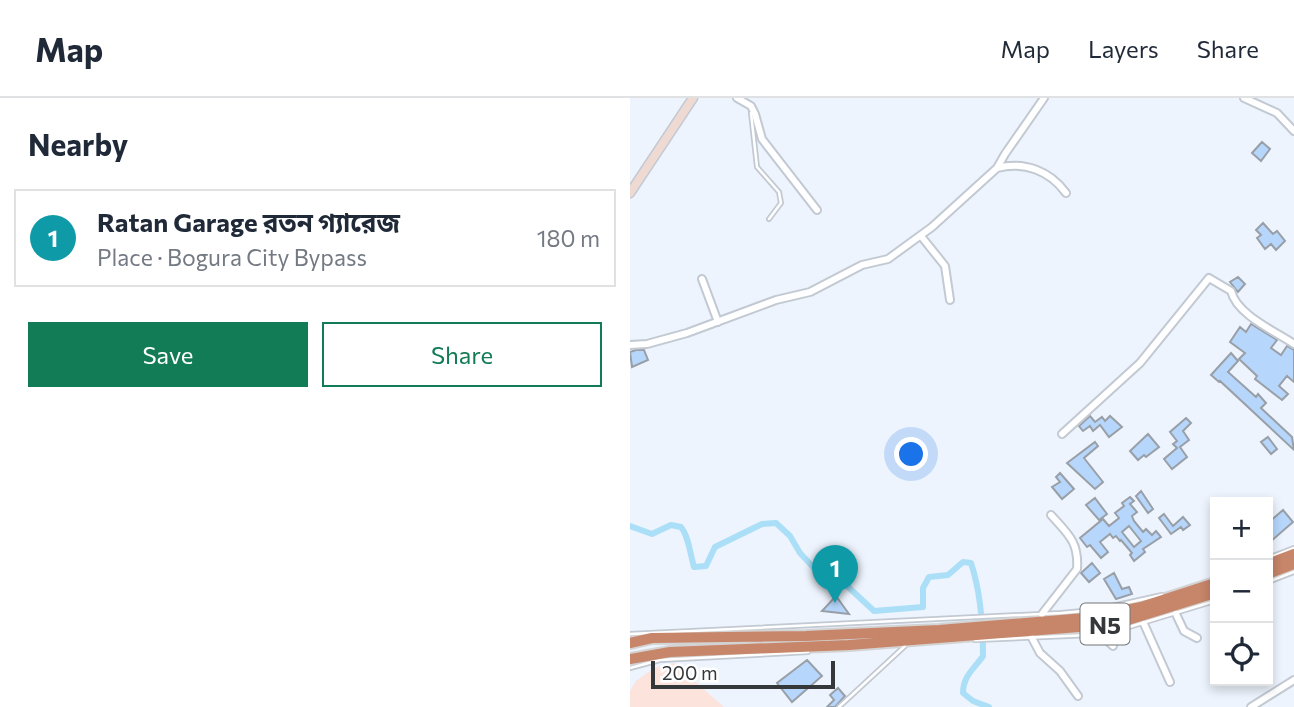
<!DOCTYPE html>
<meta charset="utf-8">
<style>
:root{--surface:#fff;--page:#f6f6f7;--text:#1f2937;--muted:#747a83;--line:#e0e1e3;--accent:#127c56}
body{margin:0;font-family:Commissioner,"Noto Sans Bengali",sans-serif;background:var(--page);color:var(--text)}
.controls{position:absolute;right:21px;bottom:21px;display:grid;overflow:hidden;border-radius:0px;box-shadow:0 4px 10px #0003}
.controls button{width:63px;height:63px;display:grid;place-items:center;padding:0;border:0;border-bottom:2px solid var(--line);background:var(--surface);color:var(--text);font:35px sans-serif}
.scale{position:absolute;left:21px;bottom:18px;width:184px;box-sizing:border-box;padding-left:7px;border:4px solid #35383b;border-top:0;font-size:19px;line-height:24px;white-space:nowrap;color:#35383b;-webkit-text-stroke:5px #fff;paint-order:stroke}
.you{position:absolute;left:282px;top:357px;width:24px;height:24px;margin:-18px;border:5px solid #fff;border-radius:50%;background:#1a73e8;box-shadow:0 0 0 10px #1a73e833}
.badge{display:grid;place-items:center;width:46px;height:46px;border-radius:50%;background:var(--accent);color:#fff;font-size:23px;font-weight:700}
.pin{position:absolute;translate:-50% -58px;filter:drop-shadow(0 2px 4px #0008)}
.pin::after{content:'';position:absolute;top:37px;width:24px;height:21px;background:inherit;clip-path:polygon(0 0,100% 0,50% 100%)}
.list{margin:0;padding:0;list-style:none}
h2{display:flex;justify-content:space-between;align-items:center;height:91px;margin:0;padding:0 28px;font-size:30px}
h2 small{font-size:23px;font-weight:400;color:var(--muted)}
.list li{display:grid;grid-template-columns:46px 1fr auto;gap:21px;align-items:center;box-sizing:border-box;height:98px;margin:0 14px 14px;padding:0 14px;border:2px solid var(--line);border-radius:0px}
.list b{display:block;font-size:26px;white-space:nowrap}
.list p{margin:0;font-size:23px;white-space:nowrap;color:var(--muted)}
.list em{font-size:23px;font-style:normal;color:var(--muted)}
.actions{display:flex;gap:14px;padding:21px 28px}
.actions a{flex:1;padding:16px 0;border:2px solid var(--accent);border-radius:0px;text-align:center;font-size:24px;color:var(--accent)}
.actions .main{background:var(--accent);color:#fff}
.icon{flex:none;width:38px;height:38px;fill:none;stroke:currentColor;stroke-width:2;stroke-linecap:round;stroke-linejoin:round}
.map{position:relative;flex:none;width:664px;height:609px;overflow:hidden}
header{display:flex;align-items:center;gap:42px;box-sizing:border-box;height:98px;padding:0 35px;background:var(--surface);border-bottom:2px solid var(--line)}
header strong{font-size:33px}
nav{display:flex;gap:38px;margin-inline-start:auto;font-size:24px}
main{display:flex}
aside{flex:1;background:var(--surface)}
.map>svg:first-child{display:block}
</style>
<header>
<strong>Map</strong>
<nav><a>Map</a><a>Layers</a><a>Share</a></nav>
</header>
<main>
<aside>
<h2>Nearby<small></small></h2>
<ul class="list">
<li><span class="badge" style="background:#0f9aa8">1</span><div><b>Ratan Garage রতন গ্যারেজ</b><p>Place · Bogura City Bypass</p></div><em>180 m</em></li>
</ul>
<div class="actions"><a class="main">Save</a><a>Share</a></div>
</aside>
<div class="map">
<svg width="664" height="609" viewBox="0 0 664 609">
<rect width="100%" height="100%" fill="#edf4fd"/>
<path fill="#fce3dc" d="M 44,565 L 94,609 L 0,609 L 0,593 L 6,583 L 24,570 Z"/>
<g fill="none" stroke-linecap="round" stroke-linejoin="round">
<path stroke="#aadff7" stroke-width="6" d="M 0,428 L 22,436 L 41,427 L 51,429 C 59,439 60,456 64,469 L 76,468 L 85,449 L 132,426 L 146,425 L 160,438 L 170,455 L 184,470 L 216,487 L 244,513 L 293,509 L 293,490 L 299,479 L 318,477 L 333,464 L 341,465 C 351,495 353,526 353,558 C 344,571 333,578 333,595 L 343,603 L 359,609"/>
</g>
<path fill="#b6d6fc" stroke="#999fa7" stroke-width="2" fill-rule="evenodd" d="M 632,44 L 640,51 L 631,63 L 622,55 Z
M 633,125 L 643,136 L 647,133 L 655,143 L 646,152 L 641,146 L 635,151 L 627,140 L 631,137 L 626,132 Z
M 608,179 L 615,186 L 608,194 L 600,184 Z
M 621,226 L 647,242 L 641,250 L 651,257 L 657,248 L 664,252 L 664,284 L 657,278 L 649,288 L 658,296 L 652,302 L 625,281 L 627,278 L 609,261 L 615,255 L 600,244 L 610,229 L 616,234 Z
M 6,252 L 14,252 L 18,262 L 2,269 L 0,254 Z
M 601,255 L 608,263 L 598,274 L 626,299 L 628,296 L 636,305 L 631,310 L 662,339 L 664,352 L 590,283 L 589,284 L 581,277 Z
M 460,318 L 465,324 L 472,319 L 475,323 L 480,318 L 492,329 L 479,339 L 470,327 L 463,333 L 460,328 L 453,333 L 449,328 Z
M 556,320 L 561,325 L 553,333 L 559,342 L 550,349 L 557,359 L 542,371 L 534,361 L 547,350 L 543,346 L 547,343 L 540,334 Z
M 518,336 L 529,349 L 516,359 L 514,357 L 508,362 L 500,353 Z
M 638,339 L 647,351 L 641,356 L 631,344 Z
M 465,344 L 468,348 L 454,360 L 473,384 L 465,391 L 437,365 Z
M 430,375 L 444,391 L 432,401 L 422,389 L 430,384 L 426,379 Z
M 511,393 L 523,411 L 518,415 L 506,398 Z
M 500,399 L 504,403 L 500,406 L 507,414 L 502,418 L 504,423 L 513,434 L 516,431 L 522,437 L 526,433 L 531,439 L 513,451 L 515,454 L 504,463 L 500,457 L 502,455 L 491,442 L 490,443 L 486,438 L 483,440 L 480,436 L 470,444 L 478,454 L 471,460 L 460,447 L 457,449 L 450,440 L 473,421 L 479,428 L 489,420 L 485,415 L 494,408 L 492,405 ZM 499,428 L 511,443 L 504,449 L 492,434 Z
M 465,400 L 477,416 L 469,422 L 456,407 Z
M 653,412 L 663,424 L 640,444 L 638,441 L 638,425 Z
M 534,416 L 543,428 L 553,419 L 560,427 L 553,432 L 551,429 L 541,436 L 529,420 Z
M 462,465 L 470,475 L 459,484 L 451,475 Z
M 484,475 L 492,491 L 499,489 L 502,496 L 486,501 L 474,481 Z
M 206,498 L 219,516 L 192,513 Z
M 177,562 L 192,578 L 162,604 L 147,585 Z
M 208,590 L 215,598 L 205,609 L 197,609 L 204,602 L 200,597 Z"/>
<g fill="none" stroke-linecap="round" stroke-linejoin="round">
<defs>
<path id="lane" d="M 121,15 L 127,69 L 149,94 L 151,105 L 139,121
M 638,460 L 664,450
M 638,484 L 664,474
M 0,536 L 431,515 L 464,512 L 532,497
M 345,542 L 460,537 L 486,533 L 585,503
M 0,570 L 30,562 L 178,554
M 209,609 L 275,548"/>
<path id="street" d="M 107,0 L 121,8 L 125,16 L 132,41 L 187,112
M 414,0 L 375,56 L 367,70 C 395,63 420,73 436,95
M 614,0 L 647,15 L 664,33
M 291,138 L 315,168 L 320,202
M 72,181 L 88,224
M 0,247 L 17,246 L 57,235 L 146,202 L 180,194 L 232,167 L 258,161 L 302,129 L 367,70
M 432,336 L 510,265 L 579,180 L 601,193 C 607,217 645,233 664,246
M 412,516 L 447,471 C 449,444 438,436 421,417
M 546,516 L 554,533 L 567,540
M 514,526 L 540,584
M 475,535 L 477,542 L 483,548
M 402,540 L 410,555 L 430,573 L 448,598
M 621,609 L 664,582"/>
<path id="secondary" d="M 0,95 L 63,0"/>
<path id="highway" d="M 638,466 L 664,456
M 638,476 L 664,466
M 0,545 L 22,540 L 176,538 L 309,532 L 455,520 L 511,509 L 585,485
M 0,561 L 40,554 L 219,547 L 461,528 L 495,523 L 585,495"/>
</defs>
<use href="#lane" stroke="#c2c9d2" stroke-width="6"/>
<use href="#street" stroke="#c2c9d2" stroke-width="10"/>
<use href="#secondary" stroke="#c2c9d2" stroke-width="11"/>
<use href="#highway" stroke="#d3d3d4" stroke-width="14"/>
<use href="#lane" stroke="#fff" stroke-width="2.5"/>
<use href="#street" stroke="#fff" stroke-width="6"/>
<use href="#secondary" stroke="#eedad2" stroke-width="8"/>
<use href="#highway" stroke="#c78569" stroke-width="10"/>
</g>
<g text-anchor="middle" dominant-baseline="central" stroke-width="7" stroke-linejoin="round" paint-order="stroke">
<rect fill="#fff" stroke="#727476" stroke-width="2" x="450.5" y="505.5" width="49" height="41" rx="5"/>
<g font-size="24" font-weight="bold" fill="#35383b">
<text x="475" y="526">N5</text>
</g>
</g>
</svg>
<div class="controls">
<button>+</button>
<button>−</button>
<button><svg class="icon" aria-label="locate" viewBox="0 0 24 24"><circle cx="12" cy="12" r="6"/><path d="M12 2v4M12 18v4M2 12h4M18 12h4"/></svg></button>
</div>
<div class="scale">200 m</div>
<div class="you"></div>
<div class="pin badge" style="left:205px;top:505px;background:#0f9aa8">1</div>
</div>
</main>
